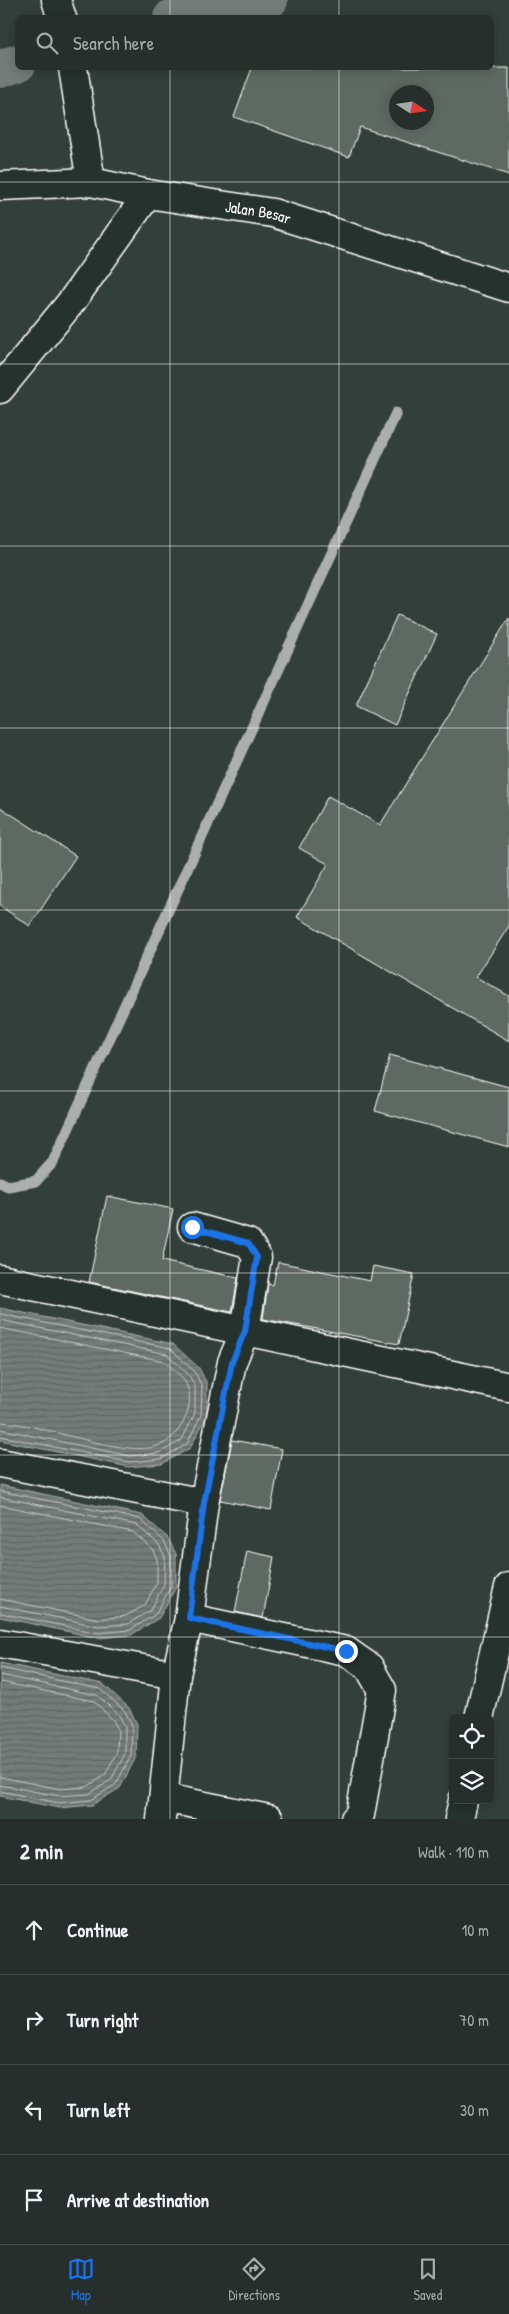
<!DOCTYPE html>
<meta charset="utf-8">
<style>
:root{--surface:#262f2c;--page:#2e3734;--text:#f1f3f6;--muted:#a4a9a9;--line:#424a48;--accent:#1a73e8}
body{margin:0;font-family:"Patrick Hand",sans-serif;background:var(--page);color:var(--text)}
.controls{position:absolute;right:15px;bottom:15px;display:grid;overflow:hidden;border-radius:8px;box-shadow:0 2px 12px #0003}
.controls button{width:45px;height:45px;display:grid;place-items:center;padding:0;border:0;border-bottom:1px solid var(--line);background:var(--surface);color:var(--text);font:25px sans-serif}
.compass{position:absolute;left:389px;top:85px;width:45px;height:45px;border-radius:50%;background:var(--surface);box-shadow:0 2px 12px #0003;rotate:102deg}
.stop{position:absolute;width:15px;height:15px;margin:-11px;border:4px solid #1a73e8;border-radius:50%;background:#fff}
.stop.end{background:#1a73e8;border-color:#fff;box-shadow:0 1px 5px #0008}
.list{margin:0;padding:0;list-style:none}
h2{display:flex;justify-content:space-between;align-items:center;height:65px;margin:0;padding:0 20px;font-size:21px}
h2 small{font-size:16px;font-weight:400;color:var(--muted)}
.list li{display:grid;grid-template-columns:32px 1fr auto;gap:15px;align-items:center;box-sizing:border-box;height:90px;padding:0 20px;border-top:1px solid var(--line)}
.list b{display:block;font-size:19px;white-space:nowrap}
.list em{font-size:16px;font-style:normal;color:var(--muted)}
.icon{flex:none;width:28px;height:28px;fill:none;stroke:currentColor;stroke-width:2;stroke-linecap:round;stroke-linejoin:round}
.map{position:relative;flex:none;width:509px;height:1819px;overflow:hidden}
.search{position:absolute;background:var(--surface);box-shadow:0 2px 12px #0003;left:15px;right:15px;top:15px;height:55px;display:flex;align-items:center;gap:12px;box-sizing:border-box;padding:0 18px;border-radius:8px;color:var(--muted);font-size:19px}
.sheet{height:425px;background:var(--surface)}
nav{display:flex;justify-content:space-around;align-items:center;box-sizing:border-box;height:70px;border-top:1px solid var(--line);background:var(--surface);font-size:14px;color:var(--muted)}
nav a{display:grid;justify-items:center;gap:2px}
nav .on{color:var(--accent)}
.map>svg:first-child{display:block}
</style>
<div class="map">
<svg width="509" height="1819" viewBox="0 0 509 1819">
<defs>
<pattern id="water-rules" width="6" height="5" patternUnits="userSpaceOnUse" patternTransform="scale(1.25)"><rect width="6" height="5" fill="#737b78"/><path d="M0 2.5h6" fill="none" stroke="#606462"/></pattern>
</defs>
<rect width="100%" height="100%" fill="#333f3a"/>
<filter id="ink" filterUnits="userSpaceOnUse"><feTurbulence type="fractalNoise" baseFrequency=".02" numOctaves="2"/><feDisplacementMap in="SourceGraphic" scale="10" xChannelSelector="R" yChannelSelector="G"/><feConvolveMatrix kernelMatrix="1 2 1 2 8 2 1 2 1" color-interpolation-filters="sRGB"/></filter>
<g filter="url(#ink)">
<path fill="url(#water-rules)" stroke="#abb0ae" d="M 0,1308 L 173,1344 L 199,1368 L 207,1384 L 207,1416 L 190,1448 L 162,1464 L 129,1467 L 0,1440 Z
M 0,1485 L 142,1515 L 168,1538 L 176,1554 L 176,1587 L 159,1618 L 131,1635 L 98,1638 L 0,1617 Z
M 0,1663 L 103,1684 L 129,1708 L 137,1724 L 136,1757 L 120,1788 L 92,1805 L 59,1808 L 0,1796 Z"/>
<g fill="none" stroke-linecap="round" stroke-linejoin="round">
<path stroke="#c7cac9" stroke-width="1" d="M 0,1314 L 170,1348 L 194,1371 L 202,1386 L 201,1415 L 187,1444 L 161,1459 L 129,1462 L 0,1436
M 0,1320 L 167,1354 L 189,1375 L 195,1387 L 195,1413 L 182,1440 L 159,1453 L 130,1456 L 0,1429
M 0,1328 L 164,1361 C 172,1368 183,1376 187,1386 C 196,1407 179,1439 158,1446 C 121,1458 42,1423 0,1422
M 0,1491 L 140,1519 L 164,1541 L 171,1556 L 171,1586 L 156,1614 L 130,1630 L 99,1633 L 0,1613
M 0,1497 L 137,1525 L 159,1545 L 165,1557 L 164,1584 L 151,1610 L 128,1624 L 99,1626 L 0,1606
M 0,1505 L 133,1532 L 153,1550 L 157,1559 L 157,1582 L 145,1605 L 126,1616 L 99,1619 L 0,1599
M 0,1668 L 100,1689 L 125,1711 L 132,1726 L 131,1756 L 116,1784 L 91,1800 L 59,1803 L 0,1791
M 0,1675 L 97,1695 L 119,1715 L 125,1727 L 125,1754 L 111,1780 L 89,1794 L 59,1796 L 0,1785
M 0,1682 L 94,1701 L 113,1720 L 118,1729 L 117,1752 L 105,1775 L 87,1787 L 60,1789 L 0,1777"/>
<path stroke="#abb0ae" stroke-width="11" d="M 0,1182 L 8,1186 L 36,1181 L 53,1162 L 396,413"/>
<path stroke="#737b78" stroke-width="38" d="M 172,18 L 269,0
M 0,69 L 18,63"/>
</g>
<path fill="#5f6964" stroke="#fff" fill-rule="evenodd" d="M 252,68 L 509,68 L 509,175 L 360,127 L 349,157 L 234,117 ZM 396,92 L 426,92 L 426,122 L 396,122 Z
M 397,615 L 437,634 L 395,725 L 356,706 Z
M 509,618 L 509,926 L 476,977 L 509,996 L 509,1041 L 297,917 L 328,864 L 299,848 L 328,796 L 380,825 Z
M 0,807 L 76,856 L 30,926 L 0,906 Z
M 390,1055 L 509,1087 L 509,1147 L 375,1111 Z
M 107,1196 L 173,1209 L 162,1261 L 238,1278 L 232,1312 L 89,1282 Z
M 278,1262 L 370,1281 L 373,1266 L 414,1274 L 399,1344 L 263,1319 L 268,1284 L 273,1285 Z
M 232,1440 L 282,1449 L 271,1510 L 220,1500 Z
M 247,1551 L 274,1557 L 263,1618 L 235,1612 Z"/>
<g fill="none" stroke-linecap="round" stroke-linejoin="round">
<defs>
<g id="minor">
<path d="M 56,0 L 62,18"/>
<path d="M 73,68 L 91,182"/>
<path id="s1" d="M 0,186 L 91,182 L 148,194 L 273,213 L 509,288"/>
<path d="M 0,389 L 72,301 L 148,194"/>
<path d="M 0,1279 L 509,1387"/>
<path d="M 0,1463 L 204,1503"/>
<path d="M 189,1618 L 346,1651 L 369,1667 L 382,1690 L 360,1815 L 355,1819"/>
<path d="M 0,1643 L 176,1675"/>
<path d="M 479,1718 L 509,1587"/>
<path d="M 165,1798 L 269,1819"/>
<path d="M 161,1819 L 176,1675 L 189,1618 L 204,1503 L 232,1362 L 245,1331 L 257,1257 L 248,1243 L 192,1227"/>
<path d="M 459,1819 L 463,1800"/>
</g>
</defs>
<use href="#minor" stroke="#fff" stroke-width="31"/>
<use href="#minor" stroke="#26332d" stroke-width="28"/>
</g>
</g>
<g fill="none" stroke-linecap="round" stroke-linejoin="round" filter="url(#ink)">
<path stroke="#1a73e8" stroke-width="6" d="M 192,1227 L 248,1243 L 257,1257 L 245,1331 L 232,1362 L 204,1503 L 189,1618 L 346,1651"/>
</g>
<path fill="none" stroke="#fff" stroke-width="1" stroke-opacity="0.55" d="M 170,0 L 170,18M 339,0 L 339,18M 170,68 L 170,1819M 339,68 L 339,1819M 0,182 L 509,182M 0,364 L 509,364M 0,546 L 509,546M 0,728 L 509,728M 0,910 L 509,910M 0,1091 L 509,1091M 0,1273 L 509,1273M 0,1455 L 509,1455M 0,1637 L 509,1637"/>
<g text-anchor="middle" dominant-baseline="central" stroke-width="4" stroke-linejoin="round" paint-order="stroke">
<g font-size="16" fill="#fff" stroke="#26332d">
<text stroke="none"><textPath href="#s1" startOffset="261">Jalan Besar</textPath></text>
</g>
</g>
</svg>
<div class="controls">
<button><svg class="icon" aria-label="locate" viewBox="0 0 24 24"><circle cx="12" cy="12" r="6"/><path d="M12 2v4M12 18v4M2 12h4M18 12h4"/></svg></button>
<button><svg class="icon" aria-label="layers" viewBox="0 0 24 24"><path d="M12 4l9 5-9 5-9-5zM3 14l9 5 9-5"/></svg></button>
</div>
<svg class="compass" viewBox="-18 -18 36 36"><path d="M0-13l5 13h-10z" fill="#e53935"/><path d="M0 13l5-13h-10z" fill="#a4a9a9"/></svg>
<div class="stop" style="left:192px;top:1227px"></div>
<div class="stop end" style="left:346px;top:1651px"></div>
<div class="search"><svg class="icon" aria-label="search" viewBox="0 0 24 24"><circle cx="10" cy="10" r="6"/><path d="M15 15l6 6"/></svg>Search here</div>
</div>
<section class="sheet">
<h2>2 min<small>Walk · 110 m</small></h2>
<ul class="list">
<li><svg class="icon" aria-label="ahead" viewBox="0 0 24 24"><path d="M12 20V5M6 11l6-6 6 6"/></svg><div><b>Continue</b></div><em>10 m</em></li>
<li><svg class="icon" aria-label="right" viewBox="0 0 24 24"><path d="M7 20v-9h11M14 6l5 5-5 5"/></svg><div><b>Turn right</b></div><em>70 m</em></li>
<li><svg class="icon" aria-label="left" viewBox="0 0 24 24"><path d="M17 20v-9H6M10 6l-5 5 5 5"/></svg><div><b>Turn left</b></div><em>30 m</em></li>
<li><svg class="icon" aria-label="arrive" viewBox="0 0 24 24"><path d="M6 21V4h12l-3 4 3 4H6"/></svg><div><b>Arrive at destination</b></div></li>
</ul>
</section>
<nav>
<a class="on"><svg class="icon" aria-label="map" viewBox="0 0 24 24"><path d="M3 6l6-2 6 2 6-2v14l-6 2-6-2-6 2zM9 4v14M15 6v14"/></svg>Map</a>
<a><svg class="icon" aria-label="directions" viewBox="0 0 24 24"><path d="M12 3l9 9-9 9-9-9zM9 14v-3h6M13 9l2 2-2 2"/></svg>Directions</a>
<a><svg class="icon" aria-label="saved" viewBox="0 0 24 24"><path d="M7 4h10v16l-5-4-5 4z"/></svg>Saved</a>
</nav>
